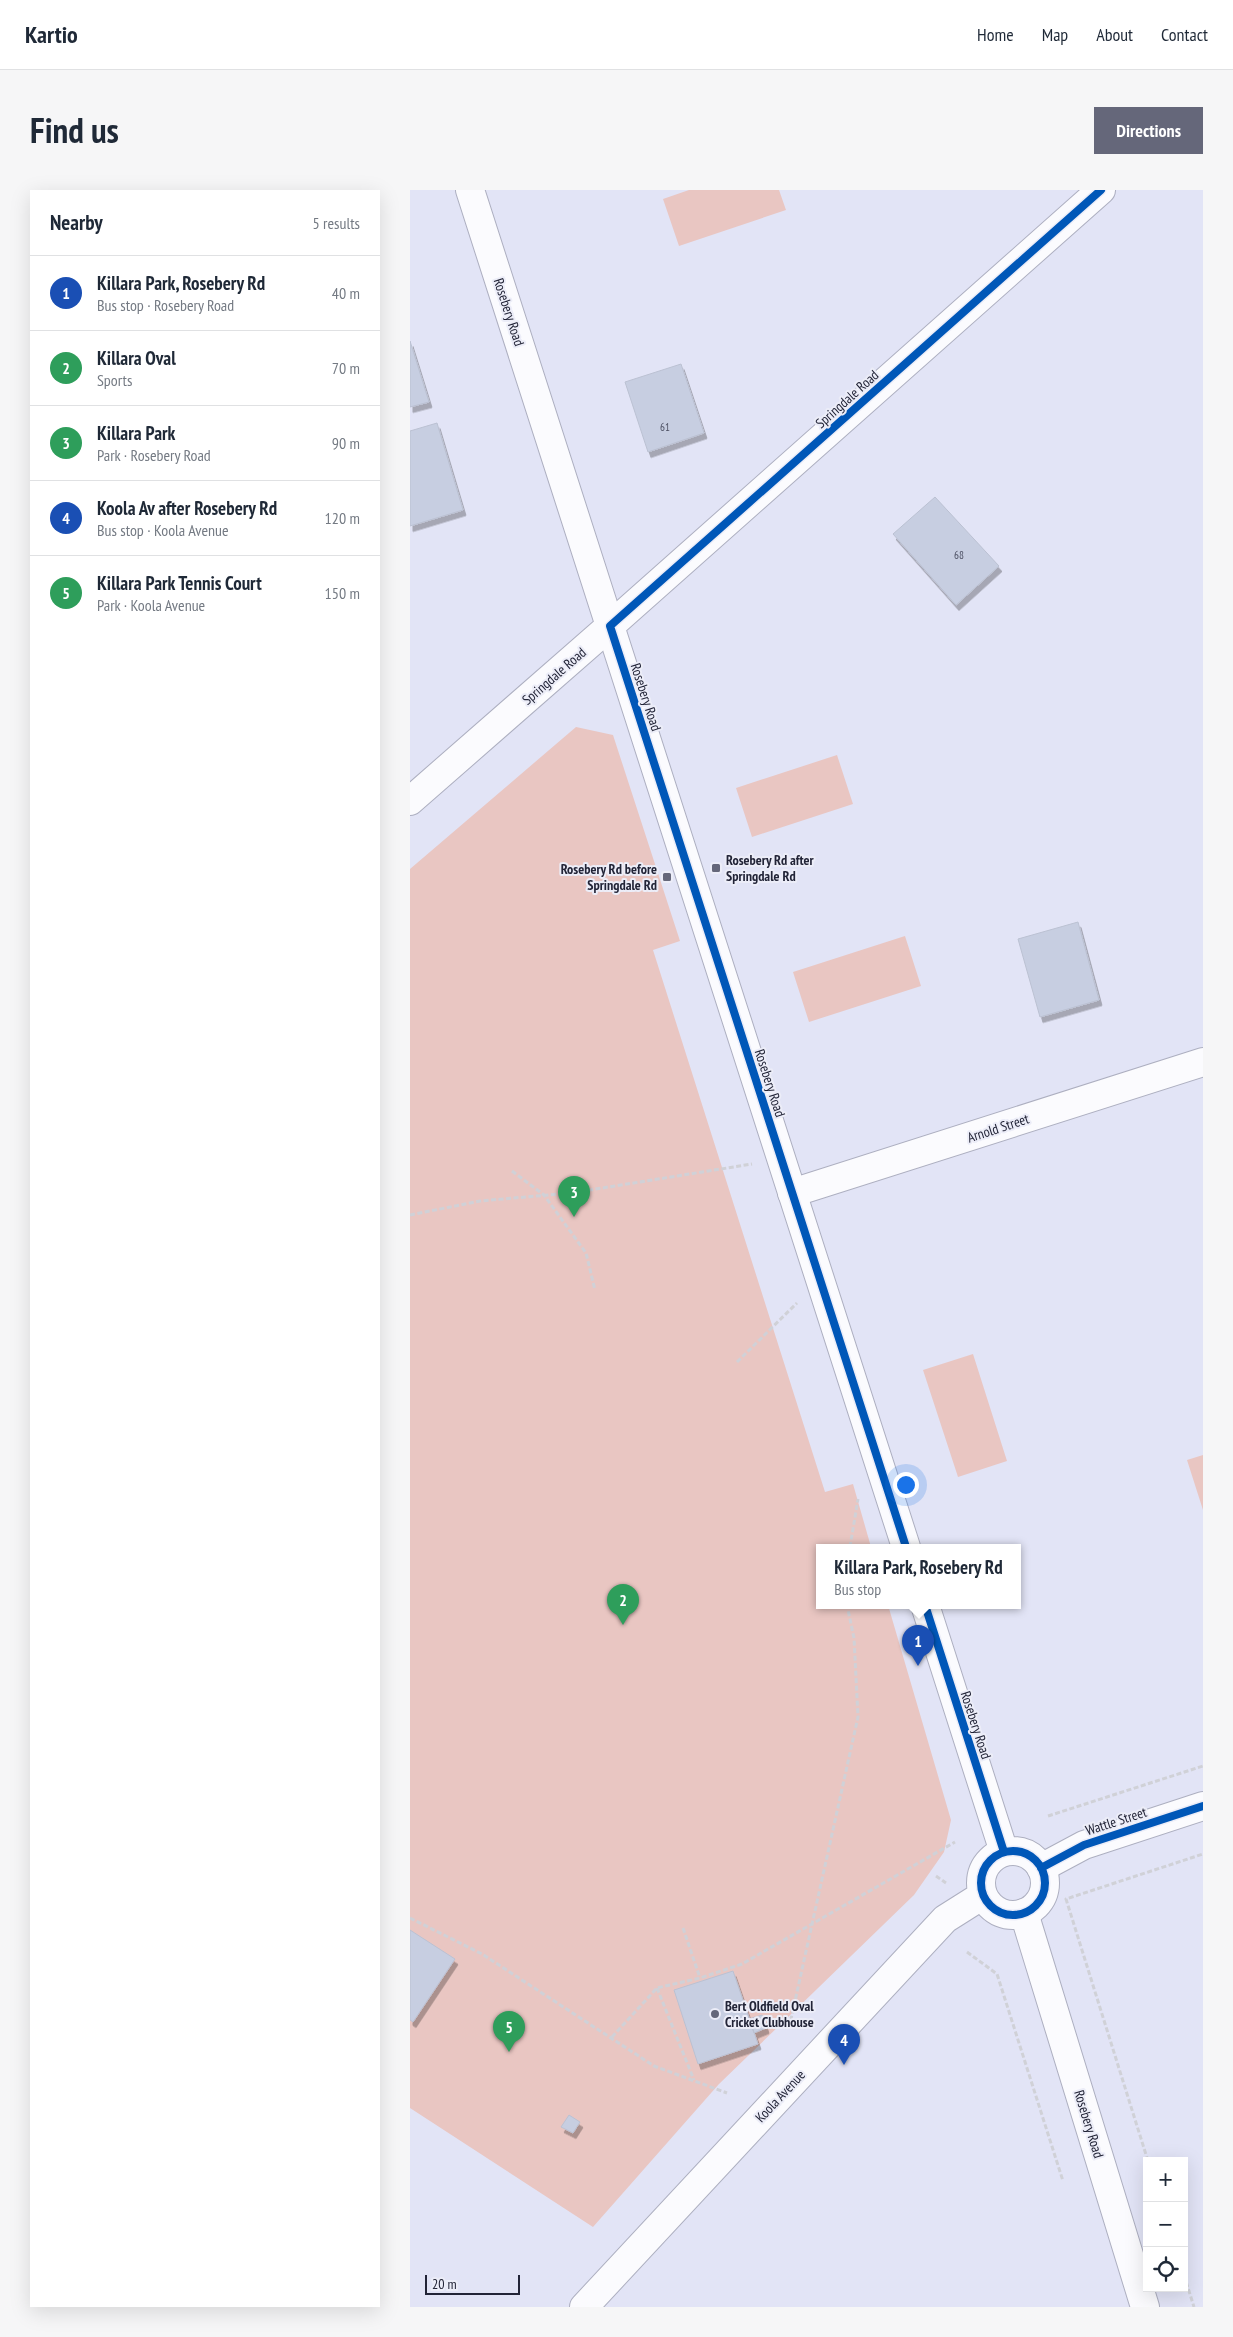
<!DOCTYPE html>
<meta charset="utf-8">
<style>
:root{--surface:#fff;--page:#f6f6f7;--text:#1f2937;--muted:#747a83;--line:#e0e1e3;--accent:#65677a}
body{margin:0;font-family:"PT Sans Narrow",sans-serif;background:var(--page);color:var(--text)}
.controls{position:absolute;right:15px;bottom:15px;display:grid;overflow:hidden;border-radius:0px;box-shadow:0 5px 20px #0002}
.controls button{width:45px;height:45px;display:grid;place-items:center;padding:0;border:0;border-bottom:1px solid var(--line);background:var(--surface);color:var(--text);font:25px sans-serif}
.scale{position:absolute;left:15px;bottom:12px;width:95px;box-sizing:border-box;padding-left:5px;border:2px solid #222437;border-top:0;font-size:14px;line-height:18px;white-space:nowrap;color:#222437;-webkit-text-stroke:4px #ecedf8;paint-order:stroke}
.you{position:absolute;left:495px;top:1294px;width:18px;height:18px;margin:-12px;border:4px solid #fff;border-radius:50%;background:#1a73e8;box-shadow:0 0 0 8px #1a73e833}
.badge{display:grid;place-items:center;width:32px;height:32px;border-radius:50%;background:var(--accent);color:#fff;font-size:16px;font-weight:700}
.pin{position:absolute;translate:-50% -41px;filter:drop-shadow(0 1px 2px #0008)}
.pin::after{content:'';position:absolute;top:26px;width:18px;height:15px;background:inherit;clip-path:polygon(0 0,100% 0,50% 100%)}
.popup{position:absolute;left:406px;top:1354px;width:205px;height:65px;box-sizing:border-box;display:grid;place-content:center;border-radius:0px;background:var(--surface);filter:drop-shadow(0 1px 4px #0005);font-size:16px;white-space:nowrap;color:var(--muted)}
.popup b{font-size:19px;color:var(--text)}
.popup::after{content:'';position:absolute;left:50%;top:100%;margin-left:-10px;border:10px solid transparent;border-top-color:var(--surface)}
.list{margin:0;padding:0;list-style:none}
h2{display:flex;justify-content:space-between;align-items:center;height:65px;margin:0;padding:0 20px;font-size:21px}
h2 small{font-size:16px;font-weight:400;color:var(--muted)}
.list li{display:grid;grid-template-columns:32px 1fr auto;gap:15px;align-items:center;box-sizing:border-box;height:75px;padding:0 20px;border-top:1px solid var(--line)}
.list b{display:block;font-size:19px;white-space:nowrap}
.list p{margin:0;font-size:16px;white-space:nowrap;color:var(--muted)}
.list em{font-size:16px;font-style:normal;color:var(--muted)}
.icon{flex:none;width:28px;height:28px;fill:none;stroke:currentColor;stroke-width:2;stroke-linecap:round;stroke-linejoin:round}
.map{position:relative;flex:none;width:793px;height:2117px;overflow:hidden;border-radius:0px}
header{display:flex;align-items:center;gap:30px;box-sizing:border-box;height:70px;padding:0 25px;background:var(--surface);border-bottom:1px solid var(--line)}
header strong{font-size:24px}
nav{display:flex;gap:28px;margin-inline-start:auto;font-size:18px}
.intro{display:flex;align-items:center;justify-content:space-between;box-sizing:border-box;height:120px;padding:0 30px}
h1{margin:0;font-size:35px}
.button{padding:12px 22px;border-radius:0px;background:var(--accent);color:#fff;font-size:18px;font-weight:700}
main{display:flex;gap:30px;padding:0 30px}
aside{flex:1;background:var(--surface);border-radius:0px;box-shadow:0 5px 20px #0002}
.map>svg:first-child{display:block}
</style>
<header>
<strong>Kartio</strong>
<nav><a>Home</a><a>Map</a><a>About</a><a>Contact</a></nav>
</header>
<div class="intro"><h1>Find us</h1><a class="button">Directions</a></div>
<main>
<aside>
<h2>Nearby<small>5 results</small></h2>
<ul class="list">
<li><span class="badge" style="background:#1a4fb4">1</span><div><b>Killara Park, Rosebery Rd</b><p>Bus stop · Rosebery Road</p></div><em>40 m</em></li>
<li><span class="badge" style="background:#2e9e5b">2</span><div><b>Killara Oval</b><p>Sports</p></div><em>70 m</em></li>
<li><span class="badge" style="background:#2e9e5b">3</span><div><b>Killara Park</b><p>Park · Rosebery Road</p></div><em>90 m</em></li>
<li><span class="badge" style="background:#1a4fb4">4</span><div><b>Koola Av after Rosebery Rd</b><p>Bus stop · Koola Avenue</p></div><em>120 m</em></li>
<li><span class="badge" style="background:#2e9e5b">5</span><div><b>Killara Park Tennis Court</b><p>Park · Koola Avenue</p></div><em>150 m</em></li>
</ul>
</aside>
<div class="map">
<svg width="793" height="2117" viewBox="0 0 793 2117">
<defs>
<filter id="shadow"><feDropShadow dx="3" dy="5.5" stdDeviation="0" flood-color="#0004"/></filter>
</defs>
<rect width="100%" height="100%" fill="#e2e4f6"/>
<path fill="#e9c6c2" d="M 279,0 L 369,0 L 376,20 L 269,56 L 253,9 Z
M 166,537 L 203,545 L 270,751 L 243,760 L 415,1302 L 443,1294 L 461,1357 L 409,1357 L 409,1415 L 478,1415 L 541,1630 L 534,1662 L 504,1705 L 309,1894 L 183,2037 L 0,1918 L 0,679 Z
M 427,565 L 443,614 L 342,647 L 326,598 Z
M 495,746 L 511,796 L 399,832 L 383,782 Z
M 563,1164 L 597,1271 L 548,1287 L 513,1180 Z
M 793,1265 L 793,1320 L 777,1270 Z"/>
<path fill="#c7cee1" stroke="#bbc1d2" filter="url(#shadow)" d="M 0,151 L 19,212 L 0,217 Z
M 271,174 L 294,243 L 238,262 L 215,192 Z
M 27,233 L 53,320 L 0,336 L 0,241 Z
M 525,307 L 589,376 L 546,415 L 483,344 Z
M 668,732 L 689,810 L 630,827 L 608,749 Z
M 0,1740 L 45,1769 L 3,1832 L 0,1830 Z
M 323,1781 L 348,1854 L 288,1874 L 264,1800 Z
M 352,1825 L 356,1838 L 344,1843 L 339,1829 Z
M 159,1925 L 170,1932 L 163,1943 L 151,1937 Z"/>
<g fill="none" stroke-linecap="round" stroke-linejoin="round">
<defs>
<path id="street" d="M 0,611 L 200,436 L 60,0
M 382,1003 L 793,872
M 631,1678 L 674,1655 L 793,1616
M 614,1723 L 735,2117"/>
<path id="secondary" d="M 496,1357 L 200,436 L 691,0
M 515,1415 L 594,1662
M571 1693a32 32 0 1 1 64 0a32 32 0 1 1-64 0Z
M 174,2117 L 535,1729 L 573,1705"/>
</defs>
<use href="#street" stroke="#adafc0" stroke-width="30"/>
<use href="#secondary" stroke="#adafc0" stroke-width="30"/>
<path stroke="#d0d1d7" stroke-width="3" stroke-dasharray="5 2.5" stroke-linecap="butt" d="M 102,981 L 134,1005 L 176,1063 L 185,1100
M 0,1025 L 70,1011 L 161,1003 L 342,974
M 327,1172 L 387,1113
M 440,1357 L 448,1309
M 638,1626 L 793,1576
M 526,1686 L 536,1693
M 0,1728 L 72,1764 L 244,1876 L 317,1903
M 273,1738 L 290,1788
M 557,1762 L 587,1784 L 653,1991
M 247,1798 L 284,1890
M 379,1838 L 448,1527 L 444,1448 L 437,1415
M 202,1847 L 247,1798 L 290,1788 L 332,1774 L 545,1652
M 738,1971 L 656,1709 L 793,1664
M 774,2085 L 784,2117"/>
<use href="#street" stroke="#fbfbfe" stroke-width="28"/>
<use href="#secondary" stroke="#fbfbfe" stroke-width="28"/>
<defs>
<path id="cycleway" d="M 496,1357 L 200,436 L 691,0
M 515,1415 L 594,1662
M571 1693a32 32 0 1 1 64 0a32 32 0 1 1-64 0Z
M 631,1678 L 674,1655 L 793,1616"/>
</defs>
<use href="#cycleway" stroke="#ecedf8" stroke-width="11"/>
<use href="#cycleway" stroke="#0057b8" stroke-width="8"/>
</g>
<g fill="#65677a" stroke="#ecedf8" stroke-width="2">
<rect x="301" y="673" width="10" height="10" rx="2.5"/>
<rect x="252" y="682" width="10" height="10" rx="2.5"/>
<circle cx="305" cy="1824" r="5"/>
</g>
<g text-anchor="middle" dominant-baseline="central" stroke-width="4" stroke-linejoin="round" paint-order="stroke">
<g font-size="11" fill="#4c4f62">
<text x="255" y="237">61</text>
<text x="549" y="365">68</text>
</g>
<g font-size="14" fill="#222437" stroke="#ecedf8">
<text transform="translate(99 122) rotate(72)">Rosebery Road</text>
<text transform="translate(437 209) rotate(-42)">Springdale Road</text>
<text transform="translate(144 486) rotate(-41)">Springdale Road</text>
<text transform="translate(236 507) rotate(72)">Rosebery Road</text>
<text transform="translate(360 893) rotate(72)">Rosebery Road</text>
<text transform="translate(588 938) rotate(-18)">Arnold Street</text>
<text transform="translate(566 1535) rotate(72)">Rosebery Road</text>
<text transform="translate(706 1631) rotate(-18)">Wattle Street</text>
<text transform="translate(370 1906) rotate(-47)">Koola Avenue</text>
<text transform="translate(679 1934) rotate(73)">Rosebery Road</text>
</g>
<g font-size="14" font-weight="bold" fill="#222437" stroke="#ecedf8" text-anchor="start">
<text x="316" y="670">Rosebery Rd after<tspan x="316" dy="16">Springdale Rd</tspan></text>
<text x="247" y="679" text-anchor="end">Rosebery Rd before<tspan x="247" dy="16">Springdale Rd</tspan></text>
<text x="315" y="1816">Bert Oldfield Oval<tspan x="315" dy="16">Cricket Clubhouse</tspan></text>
</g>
</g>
</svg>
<div class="controls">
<button>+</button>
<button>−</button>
<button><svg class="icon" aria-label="locate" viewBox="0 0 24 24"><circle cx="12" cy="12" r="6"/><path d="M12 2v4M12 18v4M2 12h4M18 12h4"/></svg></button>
</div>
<div class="scale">20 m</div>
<div class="you"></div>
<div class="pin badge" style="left:508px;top:1476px;background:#1a4fb4">1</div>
<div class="popup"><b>Killara Park, Rosebery Rd</b>Bus stop</div>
<div class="pin badge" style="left:213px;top:1435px;background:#2e9e5b">2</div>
<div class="pin badge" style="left:164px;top:1027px;background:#2e9e5b">3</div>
<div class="pin badge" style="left:434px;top:1875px;background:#1a4fb4">4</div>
<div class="pin badge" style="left:99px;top:1862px;background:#2e9e5b">5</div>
</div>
</main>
